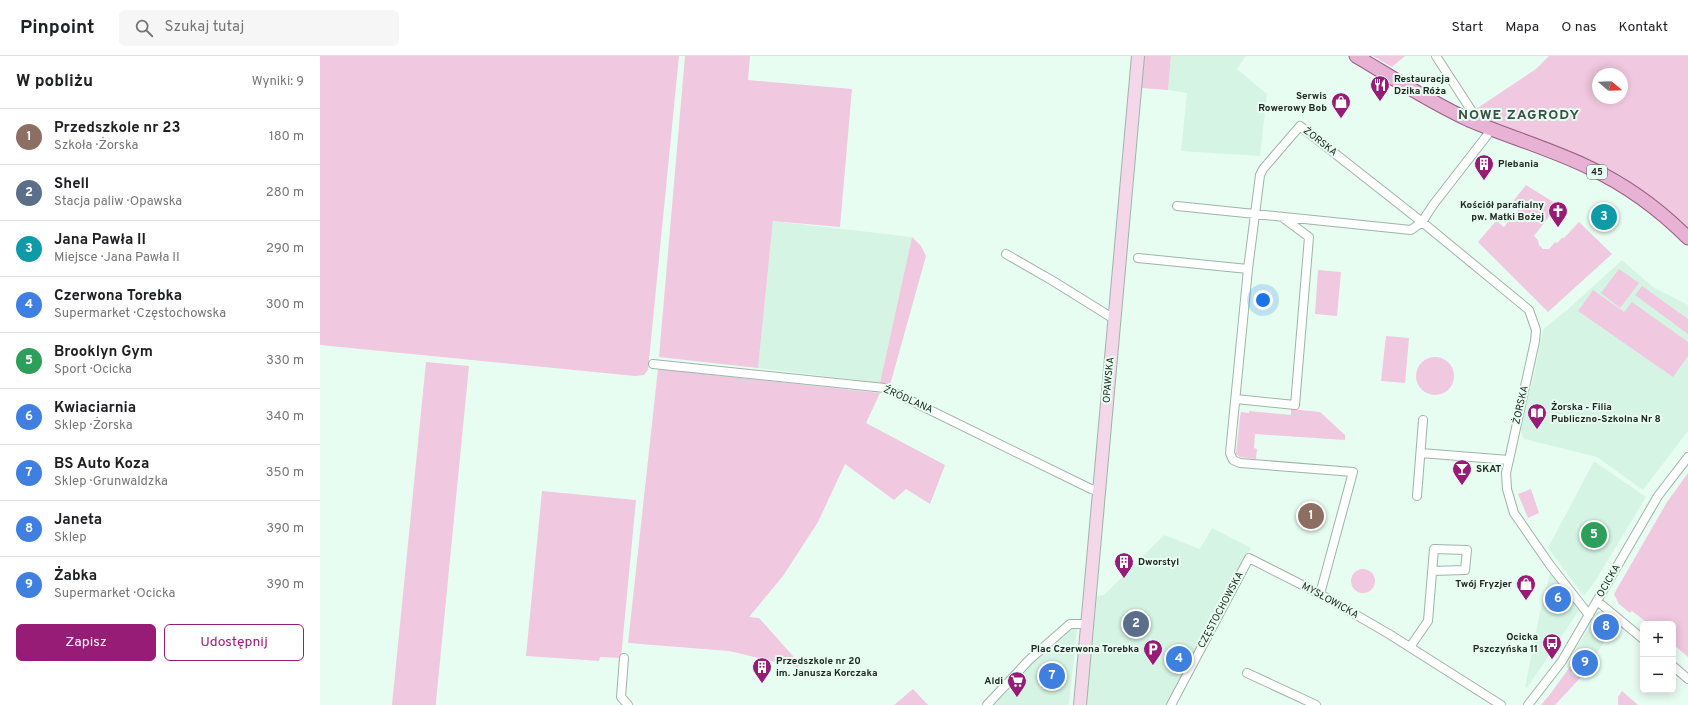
<!DOCTYPE html>
<html lang="pl">
<meta charset="utf-8">
<style>
:root{--surface:#fff;--page:#f6f6f6;--text:#202124;--muted:#757577;--line:#e0e0e0;--accent:#971c76}
body{margin:0;font-family:Overpass,sans-serif;background:var(--page);color:var(--text)}
.controls{position:absolute;right:12px;bottom:12px;display:grid;overflow:hidden;border-radius:6px;box-shadow:0 2px 10px #0003}
.controls button{width:36px;height:36px;display:grid;place-items:center;padding:0;border:0;border-bottom:1px solid var(--line);background:var(--surface);color:var(--text);font:20px sans-serif}
.compass{position:absolute;left:1272px;top:12px;width:36px;height:36px;border-radius:50%;background:var(--surface);box-shadow:0 2px 10px #0003;rotate:109deg}
.you{position:absolute;left:943px;top:244px;width:14px;height:14px;margin:-10px;border:3px solid #fff;border-radius:50%;background:#1a73e8;box-shadow:0 0 0 6px #1a73e833}
.badge{display:grid;place-items:center;width:26px;height:26px;border-radius:50%;background:var(--accent);color:#fff;font-size:13px;font-weight:700}
.pin{position:absolute;translate:-50% -50%;border:2px solid #fff;box-shadow:0 1px 4px #0006}
.list{margin:0;padding:0;list-style:none}
h2{display:flex;justify-content:space-between;align-items:center;height:52px;margin:0;padding:0 16px;font-size:17px}
h2 small{font-size:13px;font-weight:400;color:var(--muted)}
.list li{display:grid;grid-template-columns:26px 1fr auto;gap:12px;align-items:center;box-sizing:border-box;height:56px;padding:0 16px;border-top:1px solid var(--line)}
.list b{display:block;font-size:15px;white-space:nowrap}
.list p{margin:0;font-size:13px;white-space:nowrap;color:var(--muted)}
.list em{font-size:13px;font-style:normal;color:var(--muted)}
.actions{display:flex;gap:8px;padding:12px 16px}
.actions a{flex:1;padding:9px 0;border:1px solid var(--accent);border-radius:6px;text-align:center;font-size:14px;color:var(--accent)}
.actions .main{background:var(--accent);color:#fff}
.icon{flex:none;width:22px;height:22px;fill:none;stroke:currentColor;stroke-width:2;stroke-linecap:round;stroke-linejoin:round}
.map{position:relative;flex:none;width:1368px;height:649px;overflow:hidden}
header{display:flex;align-items:center;gap:24px;box-sizing:border-box;height:56px;padding:0 20px;background:var(--surface);border-bottom:1px solid var(--line)}
header strong{font-size:19px}
nav{display:flex;gap:22px;margin-inline-start:auto;font-size:14px}
.search{width:280px;height:36px;background:var(--page);display:flex;align-items:center;gap:10px;box-sizing:border-box;padding:0 14px;border-radius:6px;color:var(--muted);font-size:15px}
main{display:flex}
aside{flex:1;background:var(--surface)}
.map>svg:first-child{display:block}
</style>
<header>
<strong>Pinpoint</strong>
<div class="search"><svg class="icon" aria-label="search" viewBox="0 0 24 24"><circle cx="10" cy="10" r="6"/><path d="M15 15l6 6"/></svg>Szukaj tutaj</div>
<nav><a>Start</a><a>Mapa</a><a>O nas</a><a>Kontakt</a></nav>
</header>
<main>
<aside>
<h2>W pobliżu<small>Wyniki: 9</small></h2>
<ul class="list">
<li><span class="badge" style="background:#8d6e63">1</span><div><b>Przedszkole nr 23</b><p>Szkoła · Żorska</p></div><em>180 m</em></li>
<li><span class="badge" style="background:#5c6f8a">2</span><div><b>Shell</b><p>Stacja paliw · Opawska</p></div><em>280 m</em></li>
<li><span class="badge" style="background:#0f9aa8">3</span><div><b>Jana Pawła II</b><p>Miejsce · Jana Pawła II</p></div><em>290 m</em></li>
<li><span class="badge" style="background:#3f7fe0">4</span><div><b>Czerwona Torebka</b><p>Supermarket · Częstochowska</p></div><em>300 m</em></li>
<li><span class="badge" style="background:#2e9e5b">5</span><div><b>Brooklyn Gym</b><p>Sport · Ocicka</p></div><em>330 m</em></li>
<li><span class="badge" style="background:#3f7fe0">6</span><div><b>Kwiaciarnia</b><p>Sklep · Żorska</p></div><em>340 m</em></li>
<li><span class="badge" style="background:#3f7fe0">7</span><div><b>BS Auto Koza</b><p>Sklep · Grunwaldzka</p></div><em>350 m</em></li>
<li><span class="badge" style="background:#3f7fe0">8</span><div><b>Janeta</b><p>Sklep</p></div><em>390 m</em></li>
<li><span class="badge" style="background:#3f7fe0">9</span><div><b>Żabka</b><p>Supermarket · Ocicka</p></div><em>390 m</em></li>
</ul>
<div class="actions"><a class="main">Zapisz</a><a>Udostępnij</a></div>
</aside>
<div class="map">
<svg width="1368" height="649" viewBox="0 0 1368 649">
<rect width="100%" height="100%" fill="#e8fdf2"/>
<path fill="#d6f4e4" d="M 851,0 L 926,0 L 917,13 L 947,38 L 940,100 L 861,95 L 867,37 L 848,34 Z
M 453,165 L 592,181 L 560,327 L 438,312 Z
M 1302,204 L 1333,231 L 1368,249 L 1368,375 L 1323,434 L 1277,401 L 1204,383 L 1200,373 L 1214,318 L 1223,273 L 1246,255 Z
M 1274,405 L 1326,441 L 1276,524 L 1264,540 L 1228,492 Z
M 892,472 L 931,492 L 847,649 L 766,649 L 777,540 L 784,539 L 844,479 L 880,493 Z
M 1231,514 L 1260,553 L 1207,632 L 1205,631 L 1220,556 Z
M 1278,555 L 1295,569 L 1262,620 L 1256,621 L 1251,617 L 1253,615 L 1246,611 Z
M 749,573 L 757,573 L 749,649 L 671,649 L 689,629 Z"/>
<path fill="#f0c8e0" fill-rule="evenodd" d="M 0,0 L 359,0 L 328,314 L 324,319 L 315,320 L 0,289 Z
M 365,0 L 430,0 L 428,24 L 532,33 L 520,171 L 453,165 L 438,312 L 339,301 Z
M 824,0 L 851,0 L 848,34 L 821,32 Z
M 1053,0 L 1085,0 L 1072,11 Z
M 1229,0 L 1368,0 L 1368,172 C 1348,155 1328,138 1305,124 C 1262,97 1212,81 1165,63 L 1156,53 L 1216,13 ZM 1278,18 L 1302,18 L 1302,42 L 1278,42 Z
M 1206,129 L 1238,149 L 1214,180 L 1218,184 L 1219,189 L 1223,193 L 1229,193 L 1235,186 L 1237,187 L 1242,182 L 1244,182 L 1259,166 L 1292,198 L 1228,256 L 1158,186 L 1176,165 L 1184,171 L 1198,155 L 1191,148 Z
M 592,181 L 601,190 L 606,200 L 570,329 L 560,327 Z
M 1299,213 L 1319,227 L 1300,252 L 1281,237 Z
M 998,214 L 1021,216 L 1017,260 L 995,258 Z
M 1322,230 L 1368,263 L 1368,278 L 1315,239 Z
M 1273,234 L 1304,256 L 1312,246 L 1368,286 L 1368,300 L 1353,321 L 1258,255 Z
M 1066,280 L 1089,282 L 1085,327 L 1061,325 Z
M1096 320a19 19 0 1 1 38 0a19 19 0 1 1-38 0Z
M 106,306 L 149,310 L 116,646 L 116,649 L 72,649 Z
M 338,313 L 560,337 L 546,367 L 625,409 L 610,448 L 586,433 L 574,444 L 525,408 L 498,466 L 463,520 L 429,561 L 439,562 L 481,609 L 477,611 L 409,595 L 308,587 Z
M 971,353 L 1000,356 L 1025,379 L 1025,384 L 935,378 L 934,392 L 937,393 L 936,403 L 920,401 L 916,398 L 920,361 L 921,356 L 929,357 L 929,355 L 971,359 Z
M 1368,417 L 1368,601 L 1353,588 L 1353,568 L 1329,568 L 1312,555 L 1310,557 L 1299,548 L 1294,538 L 1347,446 Z
M 1211,433 L 1219,457 L 1208,462 L 1198,438 Z
M 222,435 L 316,444 L 301,602 L 280,601 L 279,605 L 206,600 Z
M1031 525a12 12 0 1 1 24 0a12 12 0 1 1-24 0Z
M 1257,601 L 1258,603 L 1251,617 L 1256,621 L 1262,620 L 1235,649 L 1221,649 L 1231,637 Z
M 593,633 L 608,649 L 574,649 Z
M 1302,635 L 1318,649 L 1298,649 L 1298,641 Z"/>
<g fill="none" stroke-linecap="round" stroke-linejoin="round">
<defs>
<path id="street" d="M 1116,0 L 1153,57 L 1151,64
M 857,150 L 1091,174 L 1102,166 L 1113,149 L 1172,73
M 686,198 L 733,225 L 794,263
M 818,202 L 928,213
M 333,308 L 565,332 L 771,433 L 779,435
M 916,343 L 975,349 L 989,181 L 962,161
M 1101,397 L 1189,404
M 1097,440 L 1103,364
M 1000,538 L 1033,416 L 920,407 L 913,404 L 910,397 L 928,213 L 940,119 L 943,113 L 980,70 L 1102,166 L 1209,254 L 1216,274 L 1215,285 L 1189,404 L 1186,417 L 1187,433 L 1194,457 L 1230,509 L 1269,559
M 1277,545 L 1323,583
M 1090,591 L 1108,565 L 1114,493 L 1147,494 L 1145,514 L 1112,515
M 304,602 L 301,641 L 308,649
M 1353,610 L 1368,623
M 927,617 L 996,649
M 667,649 L 709,604 L 750,568 L 768,568
M 851,649 L 929,502 L 1000,538 L 1069,578 L 1181,649
M 1208,649 L 1242,605 L 1338,440 L 1368,401"/>
<path id="secondary" d="M 760,649 L 818,0"/>
<path id="primary" d="M 1036,0 C 1073,22 1110,46 1149,64 C 1189,81 1231,93 1270,112 C 1306,129 1340,154 1368,182"/>
</defs>
<use href="#street" stroke="#9fb3a9" stroke-width="10"/>
<use href="#secondary" stroke="#9fb3a9" stroke-width="14"/>
<use href="#primary" stroke="#986084" stroke-width="15"/>
<use href="#street" stroke="#fff" stroke-width="8"/>
<use href="#secondary" stroke="#f4d8ea" stroke-width="12"/>
<use href="#primary" stroke="#e8b2d5" stroke-width="13"/>
</g>
<defs>
<symbol id="restaurant-pin" viewBox="-11 -11 22 30"><path d="M0 17L-7.5 6A9.5 9.5 0 1 1 7.5 6Z" fill="#971c76" stroke="#e8fdf2"/><path d="M-5-6h1v4h1v-4h1v4h1v-4h1v5L-1.5 .5V6h-2V.5L-5-1ZM5-6V6H3V1.5H1.5Q1.5-4 5-6Z" fill="#fff"/></symbol>
<symbol id="shop-pin" viewBox="-11 -11 22 30"><path d="M0 17L-7.5 6A9.5 9.5 0 1 1 7.5 6Z" fill="#971c76" stroke="#e8fdf2"/><path d="M-5-2.5h2.3a2.7 3.5 0 0 1 5.4 0H5L5.5 6h-11ZM-1.5-2.5h3a1.5 2.3 0 0 0-3 0Z" fill="#fff"/></symbol>
<symbol id="building-pin" viewBox="-11 -11 22 30"><path d="M0 17L-7.5 6A9.5 9.5 0 1 1 7.5 6Z" fill="#971c76" stroke="#e8fdf2"/><path d="M-4-6H4V6H1V3H-1V6H-4ZM-2.5-4.3h1.7v1.8h-1.7ZM.8-4.3h1.7v1.8H.8ZM-2.5-1h1.7V.8h-1.7ZM.8-1h1.7V.8H.8Z" fill="#fff"/></symbol>
<symbol id="church-pin" viewBox="-11 -11 22 30"><path d="M0 17L-7.5 6A9.5 9.5 0 1 1 7.5 6Z" fill="#971c76" stroke="#e8fdf2"/><path d="M-1.2-6h2.4v3.5h3.3v2.4h-3.3V6h-2.4V-.1h-3.3v-2.4h3.3Z" fill="#fff"/></symbol>
<symbol id="library-pin" viewBox="-11 -11 22 30"><path d="M0 17L-7.5 6A9.5 9.5 0 1 1 7.5 6Z" fill="#971c76" stroke="#e8fdf2"/><path d="M-6-4Q-3-5.5-.7-3.5V5Q-3 3-6 4ZM6-4Q3-5.5 .7-3.5V5Q3 3 6 4Z" fill="#fff"/></symbol>
<symbol id="bar-pin" viewBox="-11 -11 22 30"><path d="M0 17L-7.5 6A9.5 9.5 0 1 1 7.5 6Z" fill="#971c76" stroke="#e8fdf2"/><path d="M-6-5H6L.8 .8V4.5H3.5V6h-7V4.5H-.8V.8Z" fill="#fff"/></symbol>
<symbol id="bus-pin" viewBox="-11 -11 22 30"><path d="M0 17L-7.5 6A9.5 9.5 0 1 1 7.5 6Z" fill="#971c76" stroke="#e8fdf2"/><path d="M-5-6H5V4H4V6H2V4H-2V6H-4V4H-5ZM-3.5-4V0h7V-4ZM-3.5 1.2v1.5H-2V1.2ZM2 1.2v1.5H3.5V1.2Z" fill="#fff"/></symbol>
<symbol id="parking-pin" viewBox="-11 -11 22 30"><path d="M0 17L-7.5 6A9.5 9.5 0 1 1 7.5 6Z" fill="#971c76" stroke="#e8fdf2"/><path d="M-3.5-5.5H1a3.5 3.5 0 0 1 0 7H-1V5.5H-3.5ZM-1-3.4V-.6H.8a1.4 1.4 0 0 0 0-2.8Z" fill="#fff"/></symbol>
<symbol id="supermarket-pin" viewBox="-11 -11 22 30"><path d="M0 17L-7.5 6A9.5 9.5 0 1 1 7.5 6Z" fill="#971c76" stroke="#e8fdf2"/><path d="M-6-5.5h2.5l.6 2H6L4.5 2H-2.5L-4.4-4H-6ZM-1.5 3.2a1.3 1.3 0 1 0 .1 0ZM3 3.2a1.3 1.3 0 1 0 .1 0Z" fill="#fff"/></symbol>
</defs>
<g fill-rule="evenodd">
<use href="#restaurant-pin" x="1049" y="18" width="22" height="30"/>
<use href="#shop-pin" x="1010" y="35" width="22" height="30"/>
<use href="#building-pin" x="1153" y="97" width="22" height="30"/>
<use href="#church-pin" x="1227" y="144" width="22" height="30"/>
<use href="#library-pin" x="1206" y="346" width="22" height="30"/>
<use href="#bar-pin" x="1131" y="402" width="22" height="30"/>
<use href="#building-pin" x="793" y="495" width="22" height="30"/>
<use href="#shop-pin" x="1195" y="517" width="22" height="30"/>
<use href="#bus-pin" x="1221" y="576" width="22" height="30"/>
<use href="#parking-pin" x="822" y="582" width="22" height="30"/>
<use href="#building-pin" x="431" y="600" width="22" height="30"/>
<use href="#supermarket-pin" x="686" y="614" width="22" height="30"/>
</g>
<g text-anchor="middle" dominant-baseline="central" stroke-width="4" stroke-linejoin="round" paint-order="stroke">
<rect fill="#e8fdf2" stroke="#5c6861" stroke-width="1" x="1267" y="109" width="20" height="14" rx="3"/>
<g font-size="9" font-weight="bold" fill="#202823">
<text x="1277" y="116">45</text>
</g>
<g font-size="10" font-weight="bold" fill="#202823" stroke="#e8fdf2" text-anchor="start">
<text x="1074" y="23">Restauracja<tspan x="1074" dy="12">Dzika Róża</tspan></text>
<text x="1007" y="40" text-anchor="end">Serwis<tspan x="1007" dy="12">Rowerowy Bob</tspan></text>
<text x="1178" y="108">Plebania</text>
<text x="1224" y="149" text-anchor="end">Kościół parafialny<tspan x="1224" dy="12">pw. Matki Bożej</tspan></text>
<text x="1231" y="351">Żorska - Filia<tspan x="1231" dy="12">Publiczno-Szkolna Nr 8</tspan></text>
<text x="1156" y="413">SKAT</text>
<text x="818" y="506">Dworstyl</text>
<text x="1192" y="528" text-anchor="end">Twój Fryzjer</text>
<text x="1218" y="581" text-anchor="end">Ocicka<tspan x="1218" dy="12">Pszczyńska 11</tspan></text>
<text x="819" y="593" text-anchor="end">Plac Czerwona Torebka</text>
<text x="456" y="605">Przedszkole nr 20<tspan x="456" dy="12">im. Janusza Korczaka</tspan></text>
<text x="683" y="625" text-anchor="end">Aldi</text>
</g>
<g font-size="10" fill="#202823" stroke="#e8fdf2">
<text transform="translate(1000 86) rotate(38)">ŻORSKA</text>
<text transform="translate(789 324) rotate(-85)">OPAWSKA</text>
<text transform="translate(588 344) rotate(24)">ŹRÓDLANA</text>
<text transform="translate(1201 349) rotate(-77)">ŻORSKA</text>
<text transform="translate(1289 525) rotate(-60)">OCICKA</text>
<text transform="translate(1010 545) rotate(29)">MYSŁOWICKA</text>
<text transform="translate(901 554) rotate(-62)">CZĘSTOCHOWSKA</text>
</g>
<g font-size="14" font-weight="bold" letter-spacing="1" fill="#3d4f46" stroke="#e8fdf2">
<text x="1199" y="59">NOWE ZAGRODY</text>
</g>
</g>
</svg>
<div class="controls">
<button>+</button>
<button>−</button>
</div>
<svg class="compass" viewBox="-18 -18 36 36"><path d="M0-13l5 13h-10z" fill="#e53935"/><path d="M0 13l5-13h-10z" fill="#757577"/></svg>
<div class="you"></div>
<div class="pin badge" style="left:991px;top:460px;background:#8d6e63">1</div>
<div class="pin badge" style="left:816px;top:568px;background:#5c6f8a">2</div>
<div class="pin badge" style="left:1284px;top:161px;background:#0f9aa8">3</div>
<div class="pin badge" style="left:859px;top:603px;background:#3f7fe0">4</div>
<div class="pin badge" style="left:1274px;top:479px;background:#2e9e5b">5</div>
<div class="pin badge" style="left:1238px;top:543px;background:#3f7fe0">6</div>
<div class="pin badge" style="left:732px;top:620px;background:#3f7fe0">7</div>
<div class="pin badge" style="left:1286px;top:571px;background:#3f7fe0">8</div>
<div class="pin badge" style="left:1265px;top:607px;background:#3f7fe0">9</div>
</div>
</main>
